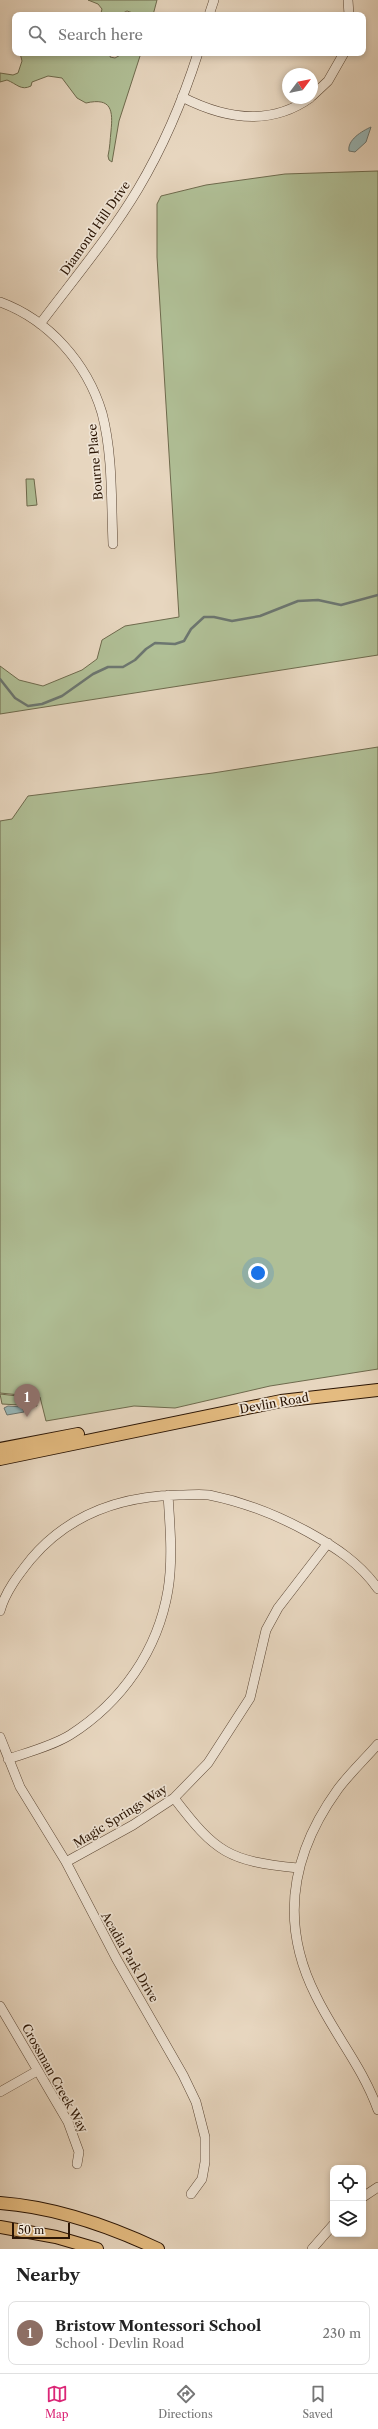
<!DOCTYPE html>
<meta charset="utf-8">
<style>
:root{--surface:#fff;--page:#f6f6f6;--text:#222;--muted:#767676;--line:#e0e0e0;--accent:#db2777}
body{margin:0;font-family:"Libre Caslon Text",serif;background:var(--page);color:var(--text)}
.controls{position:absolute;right:12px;bottom:12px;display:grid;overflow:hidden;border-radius:8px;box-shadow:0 2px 6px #0003}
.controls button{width:36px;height:36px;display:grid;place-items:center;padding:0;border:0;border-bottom:1px solid var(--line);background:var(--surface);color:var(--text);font:20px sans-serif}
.compass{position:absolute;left:282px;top:68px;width:36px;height:36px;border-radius:50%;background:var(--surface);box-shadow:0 2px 6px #0003;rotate:58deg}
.scale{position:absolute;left:12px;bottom:10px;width:58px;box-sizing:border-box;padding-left:4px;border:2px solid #2b1504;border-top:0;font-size:11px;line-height:14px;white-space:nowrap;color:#2b1504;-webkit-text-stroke:3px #efe4d5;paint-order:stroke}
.you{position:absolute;left:258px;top:1273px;width:14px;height:14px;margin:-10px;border:3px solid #fff;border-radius:50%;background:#1a73e8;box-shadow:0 0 0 6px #1a73e833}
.badge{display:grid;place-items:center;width:26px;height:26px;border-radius:50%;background:var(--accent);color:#fff;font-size:13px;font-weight:700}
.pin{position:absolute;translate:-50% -33px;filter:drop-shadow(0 1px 2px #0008)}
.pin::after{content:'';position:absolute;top:21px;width:14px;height:12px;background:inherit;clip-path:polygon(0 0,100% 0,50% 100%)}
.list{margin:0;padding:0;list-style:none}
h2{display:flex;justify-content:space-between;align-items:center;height:52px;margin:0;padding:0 16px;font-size:17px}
h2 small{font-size:13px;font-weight:400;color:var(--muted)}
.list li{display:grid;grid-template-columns:26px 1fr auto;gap:12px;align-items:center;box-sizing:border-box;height:64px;margin:0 8px 8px;padding:0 8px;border:1px solid var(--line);border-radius:8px}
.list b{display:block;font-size:15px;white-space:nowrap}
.list p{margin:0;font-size:13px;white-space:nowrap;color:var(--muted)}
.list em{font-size:13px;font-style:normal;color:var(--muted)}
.icon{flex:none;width:22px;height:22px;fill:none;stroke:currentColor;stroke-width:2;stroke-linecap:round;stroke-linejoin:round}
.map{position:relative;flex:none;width:378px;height:2249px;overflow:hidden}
.search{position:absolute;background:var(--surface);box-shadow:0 2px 6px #0003;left:12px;right:12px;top:12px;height:44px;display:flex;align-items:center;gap:10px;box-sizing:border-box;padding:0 14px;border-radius:8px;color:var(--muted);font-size:15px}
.sheet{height:124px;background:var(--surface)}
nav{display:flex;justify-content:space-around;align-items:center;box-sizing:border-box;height:56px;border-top:1px solid var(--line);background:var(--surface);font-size:11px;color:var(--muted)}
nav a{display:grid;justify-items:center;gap:2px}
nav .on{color:var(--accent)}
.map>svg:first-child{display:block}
</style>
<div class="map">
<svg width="378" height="2249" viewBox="0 0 378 2249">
<rect width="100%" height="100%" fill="#e7d6bf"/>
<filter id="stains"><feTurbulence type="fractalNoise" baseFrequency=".005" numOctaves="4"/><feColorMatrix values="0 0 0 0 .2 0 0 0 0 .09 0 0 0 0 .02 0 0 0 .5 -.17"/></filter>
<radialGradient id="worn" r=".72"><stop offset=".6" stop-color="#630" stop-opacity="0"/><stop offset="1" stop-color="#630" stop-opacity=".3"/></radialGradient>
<path fill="#b0bf96" stroke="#6e6a4d" d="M 88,0 L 157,0 L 153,15 L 139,15 L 127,11 C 120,15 109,17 101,13 L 102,9 L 98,4 Z
M 20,53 L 111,53 L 110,57 L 115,58 L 124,53 L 141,53 L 119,121 L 112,162 L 109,160 L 108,156 C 110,147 110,140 111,131 C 113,111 112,97 86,103 L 77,98 L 62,78 L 48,76 L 32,82 L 31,86 C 21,91 17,84 7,80 L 0,82 L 0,73 L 13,75 L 18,73 L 22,61 Z
M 378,171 L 378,655 L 0,714 L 0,666 L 19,680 L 43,686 L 82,670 L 97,659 L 102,640 L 125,626 L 179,617 L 157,257 L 157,204 L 161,196 L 206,185 L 285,174 Z
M 26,479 L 34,479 L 37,505 L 27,506 Z
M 378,747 L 378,1369 L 270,1386 L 175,1408 L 134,1406 L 46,1421 L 40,1397 L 0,1393 L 0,821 L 12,819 L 28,796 L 213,773 Z
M 0,1394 L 35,1398 L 37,1406 L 2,1404 Z"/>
<path fill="#98b7b8" stroke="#6c7670" d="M 371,127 L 366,142 L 355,152 L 349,151 C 347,140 362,131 371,127 Z
M 8,1406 L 22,1407 L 24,1412 L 7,1415 L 4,1408 Z"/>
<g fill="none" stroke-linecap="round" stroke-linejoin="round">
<path stroke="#6c7670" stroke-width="2.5" d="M 0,679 L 15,698 L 28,706 L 42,704 L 62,696 L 93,674 L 108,667 L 123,667 L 135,660 L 146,649 L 155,643 L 175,644 L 184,641 L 191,629 L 204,617 L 214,617 L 232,621 L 260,616 L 298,601 L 318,600 L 341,605 L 378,595"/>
<defs>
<path id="minor" d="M 348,0 L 349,15
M 209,15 L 214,0
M 312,96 L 328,81 L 344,53
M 182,97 C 223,118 269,127 310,98
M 0,302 C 49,320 87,363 102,413 C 113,455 111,501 113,544
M 40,324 C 73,280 110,236 138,189 C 163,147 183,100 198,53
M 0,1611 C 5,1592 19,1574 31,1559 C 69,1514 122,1496 179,1495 C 189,1495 200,1494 209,1495 C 244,1502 277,1515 308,1532 C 335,1547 360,1563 378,1589
M 0,1737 L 20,1787 L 66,1862 L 116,1958 L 183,2075 L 196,2102 L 205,2137 L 205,2162 L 202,2179 L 191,2194
M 378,1744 C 365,1759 350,1773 338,1789 C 291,1854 279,1923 316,1996 C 336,2037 362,2066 378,2110
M 8,1759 C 29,1752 52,1746 70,1735 C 122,1702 158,1650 168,1590 C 173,1559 170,1526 168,1495
M 174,1798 C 216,1853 228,1861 298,1868
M 66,1862 L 133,1825 L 174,1798 L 208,1763 L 250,1698 L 266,1630 L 278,1608 L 328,1543
M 0,2006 L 68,2122 L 79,2152 L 77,2164
M 0,2092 L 37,2071
M 363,2197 L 378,2187
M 312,2249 L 333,2225"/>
<path id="major" d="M 0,1449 L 78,1434
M 0,1459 L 281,1401 L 378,1390
M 0,2203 C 55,2207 109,2226 158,2249
M 0,2227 L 56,2237 L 97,2249"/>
</defs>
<use href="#minor" stroke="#5a4533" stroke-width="10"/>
<use href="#major" stroke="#2b1504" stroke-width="14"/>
<use href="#minor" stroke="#efe4d5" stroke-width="9"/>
<use href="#major" stroke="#e4bb80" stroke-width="12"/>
</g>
<g text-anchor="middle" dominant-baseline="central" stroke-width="3.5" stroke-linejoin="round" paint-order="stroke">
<g font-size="12" fill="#2b1504" stroke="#efe4d5">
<text transform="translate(95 228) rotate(-55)">Diamond Hill Drive</text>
<text transform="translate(95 462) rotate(-95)">Bourne Place</text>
<text transform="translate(274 1403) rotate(-10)">Devlin Road</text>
<text transform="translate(120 1816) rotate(-32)">Magic Springs Way</text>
<text transform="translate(130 1957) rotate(60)">Acadia Park Drive</text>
<text transform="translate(55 2078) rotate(61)">Crossman Creek Way</text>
</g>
</g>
<rect width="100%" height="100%" filter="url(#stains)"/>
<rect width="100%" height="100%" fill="url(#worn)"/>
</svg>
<div class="controls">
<button><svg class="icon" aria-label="locate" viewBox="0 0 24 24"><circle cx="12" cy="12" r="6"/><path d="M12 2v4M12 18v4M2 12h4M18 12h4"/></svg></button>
<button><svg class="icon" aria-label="layers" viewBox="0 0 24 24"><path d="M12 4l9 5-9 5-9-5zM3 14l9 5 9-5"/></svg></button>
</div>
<svg class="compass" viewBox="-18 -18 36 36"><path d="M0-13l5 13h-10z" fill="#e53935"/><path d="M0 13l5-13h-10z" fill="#767676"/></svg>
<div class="scale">50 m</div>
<div class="you"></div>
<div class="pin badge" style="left:27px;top:1417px;background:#8d6e63">1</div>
<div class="search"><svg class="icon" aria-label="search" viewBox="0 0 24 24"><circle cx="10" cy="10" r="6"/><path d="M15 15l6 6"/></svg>Search here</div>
</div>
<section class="sheet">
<h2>Nearby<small></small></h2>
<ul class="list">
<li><span class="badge" style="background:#8d6e63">1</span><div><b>Bristow Montessori School</b><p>School · Devlin Road</p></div><em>230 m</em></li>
</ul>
</section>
<nav>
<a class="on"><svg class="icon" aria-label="map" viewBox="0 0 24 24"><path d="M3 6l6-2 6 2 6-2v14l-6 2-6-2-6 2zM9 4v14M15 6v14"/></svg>Map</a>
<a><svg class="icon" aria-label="directions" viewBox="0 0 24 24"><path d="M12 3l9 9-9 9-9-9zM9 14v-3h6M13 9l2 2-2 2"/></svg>Directions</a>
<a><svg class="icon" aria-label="saved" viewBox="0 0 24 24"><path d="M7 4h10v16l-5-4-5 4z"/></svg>Saved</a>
</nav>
